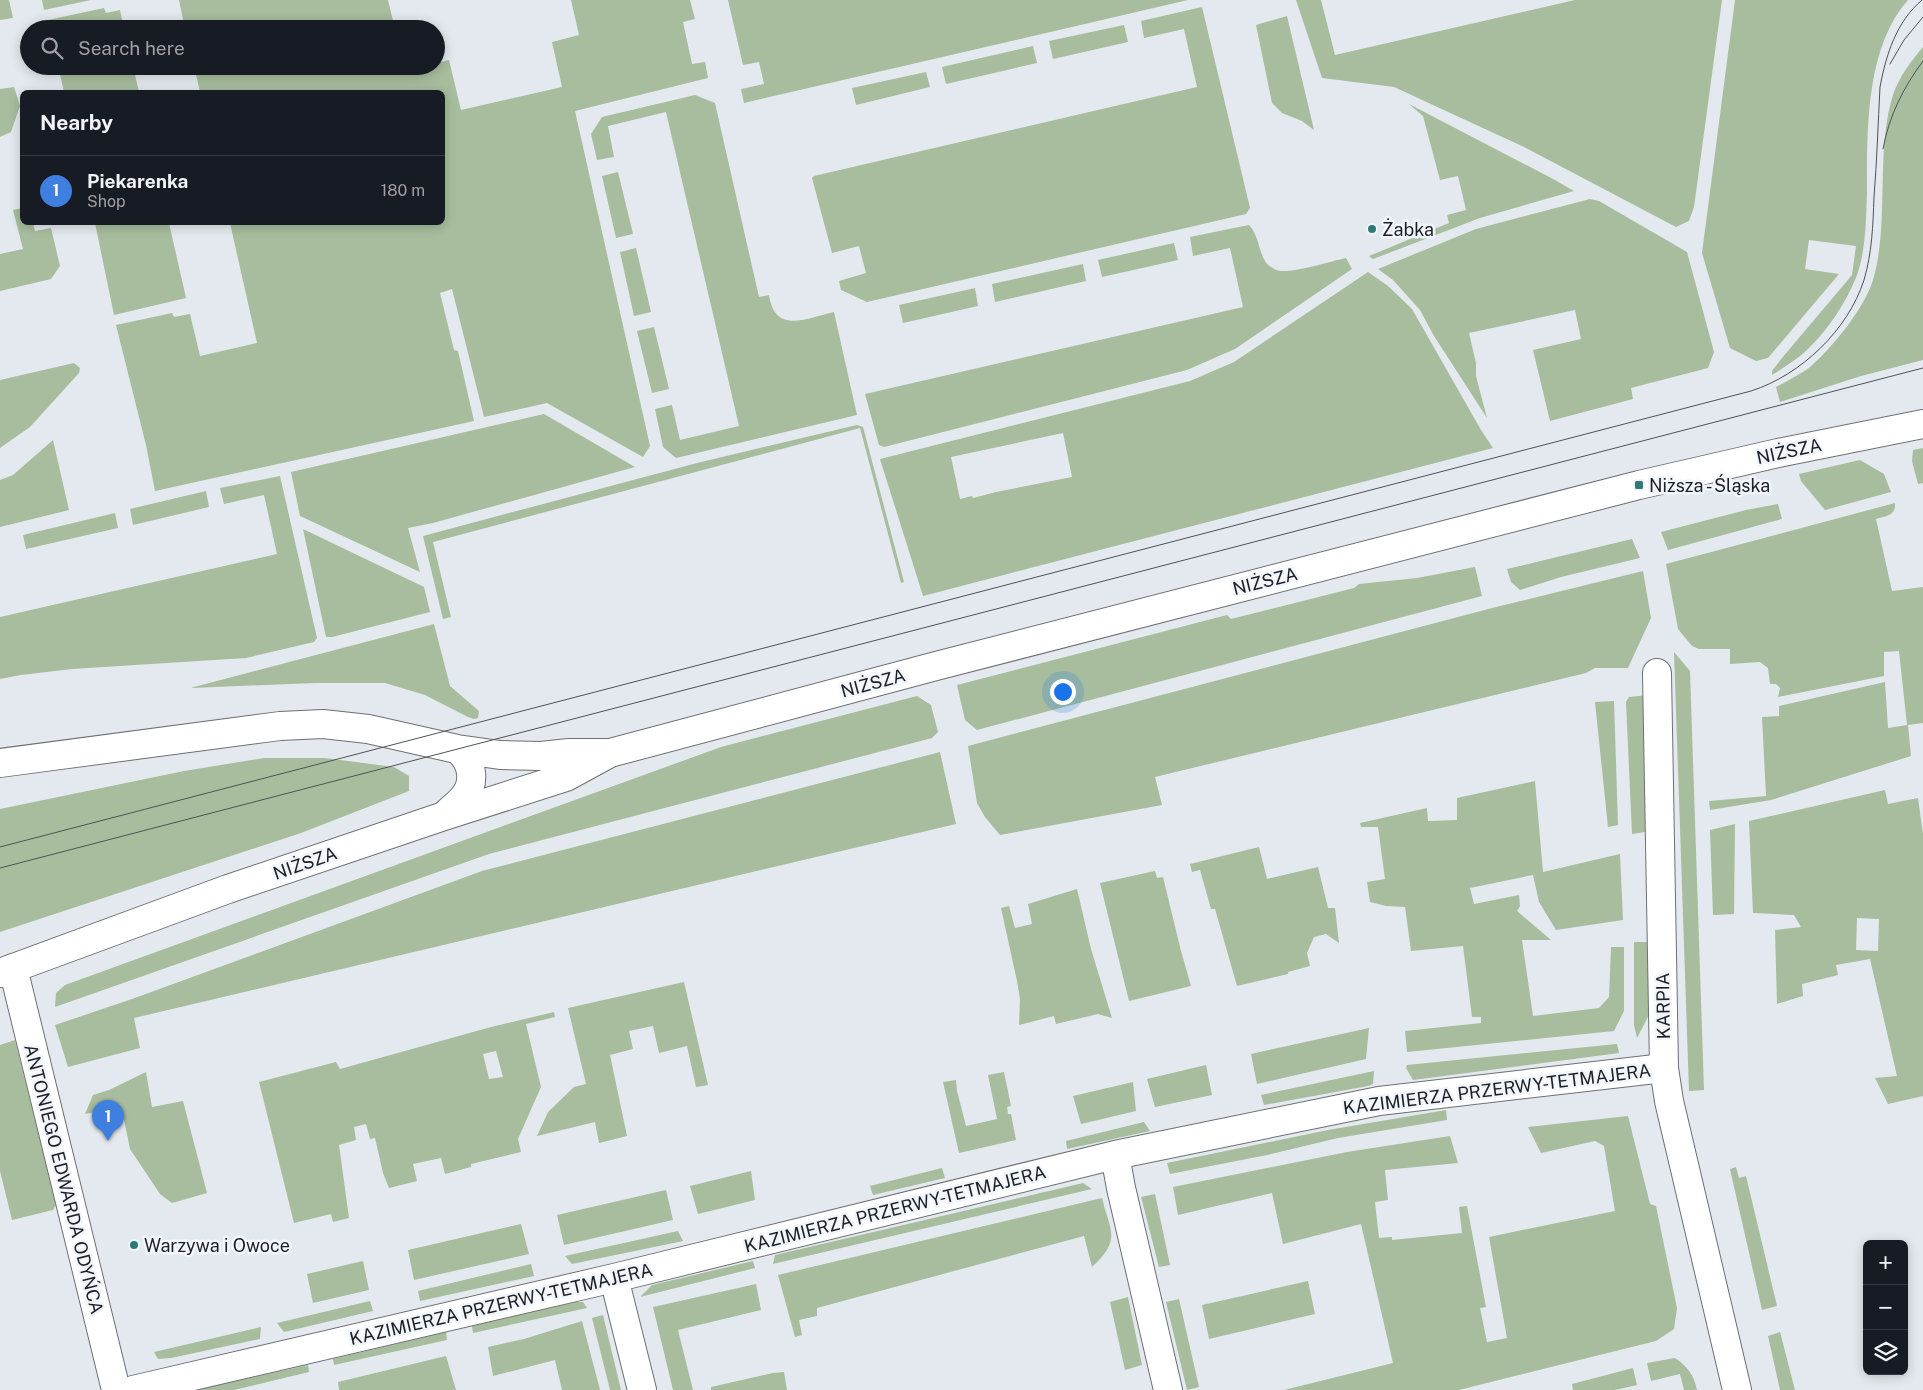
<!DOCTYPE html>
<meta charset="utf-8">
<style>
:root{--surface:#171b24;--page:#20242c;--text:#f1f3f6;--muted:#9ea1a6;--line:#363941;--accent:#7c3aed}
body{margin:0;font-family:"Public Sans",sans-serif;background:var(--page);color:var(--text)}
.controls{position:absolute;right:15px;bottom:15px;display:grid;overflow:hidden;border-radius:8px;box-shadow:0 2px 12px #0003}
.controls button{width:45px;height:45px;display:grid;place-items:center;padding:0;border:0;border-bottom:1px solid var(--line);background:var(--surface);color:var(--text);font:25px sans-serif}
.you{position:absolute;left:1062px;top:691px;width:18px;height:18px;margin:-12px;border:4px solid #fff;border-radius:50%;background:#1a73e8;box-shadow:0 0 0 8px #1a73e833}
.badge{display:grid;place-items:center;width:32px;height:32px;border-radius:50%;background:var(--accent);color:#fff;font-size:16px;font-weight:700}
.pin{position:absolute;translate:-50% -41px;filter:drop-shadow(0 1px 2px #0008)}
.pin::after{content:'';position:absolute;top:26px;width:18px;height:15px;background:inherit;clip-path:polygon(0 0,100% 0,50% 100%)}
.list{margin:0;padding:0;list-style:none}
h2{display:flex;justify-content:space-between;align-items:center;height:65px;margin:0;padding:0 20px;font-size:21px}
h2 small{font-size:16px;font-weight:400;color:var(--muted)}
.list li{display:grid;grid-template-columns:32px 1fr auto;gap:15px;align-items:center;box-sizing:border-box;height:70px;padding:0 20px;border-top:1px solid var(--line)}
.list b{display:block;font-size:19px;white-space:nowrap}
.list p{margin:0;font-size:16px;white-space:nowrap;color:var(--muted)}
.list em{font-size:16px;font-style:normal;color:var(--muted)}
.icon{flex:none;width:28px;height:28px;fill:none;stroke:currentColor;stroke-width:2;stroke-linecap:round;stroke-linejoin:round}
.map{position:relative;flex:none;width:1923px;height:1390px;overflow:hidden}
.search{position:absolute;background:var(--surface);box-shadow:0 2px 12px #0003;left:20px;top:20px;width:425px;height:55px;display:flex;align-items:center;gap:12px;box-sizing:border-box;padding:0 18px;border-radius:28px;color:var(--muted);font-size:19px}
.panel{position:absolute;background:var(--surface);box-shadow:0 2px 12px #0003;left:20px;top:90px;width:425px;height:135px;border-radius:8px}
.map>svg:first-child{display:block}
</style>
<div class="map">
<svg width="1923" height="1390" viewBox="0 0 1923 1390">
<rect width="100%" height="100%" fill="#e3e9ee"/>
<path fill="#a7bd9d" fill-rule="evenodd" d="M 0,0 L 9,0 L 13,18 L 0,20 Z
M 42,0 L 91,0 L 44,10 Z
M 179,0 L 388,0 L 395,29 L 185,29 Z
M 571,0 L 690,0 L 695,19 L 683,22 L 692,64 L 705,62 L 708,78 L 575,111 L 650,446 L 643,457 L 547,403 L 484,417 L 452,289 L 440,293 L 454,350 L 458,351 L 474,421 L 155,491 L 146,445 L 116,325 L 172,313 L 174,317 L 190,314 L 200,356 L 257,343 L 230,223 L 442,222 L 442,92 L 200,92 L 194,66 L 404,66 L 405,69 L 417,66 L 436,66 L 436,63 L 449,60 L 461,110 L 562,87 L 552,42 L 579,35 Z
M 728,0 L 1188,0 L 744,103 L 741,89 L 764,84 L 759,62 L 743,65 Z
M 1296,0 L 1321,0 L 1335,55 L 1575,0 L 1722,0 L 1694,207 L 1689,221 L 1676,227 L 1524,147 L 1394,87 L 1322,78 Z
M 1735,0 L 1908,0 C 1865,48 1867,133 1867,193 C 1866,219 1866,255 1855,280 C 1844,306 1827,331 1806,351 C 1796,360 1783,368 1772,375 L 1772,371 L 1782,358 L 1852,275 L 1856,246 L 1809,240 L 1805,269 L 1839,274 L 1768,358 L 1756,361 L 1730,348 L 1702,253 Z
M 1202,7 L 1250,208 L 1246,214 L 867,302 L 841,290 L 839,281 L 866,273 L 859,246 L 832,253 L 812,178 L 814,176 L 1197,87 L 1184,29 L 1144,38 L 1141,21 Z
M 104,8 L 106,13 L 120,10 L 124,29 L 50,29 L 48,20 Z
M 1287,16 L 1314,130 L 1302,121 L 1282,113 L 1272,103 L 1256,25 Z
M 1124,25 L 1128,42 L 1053,59 L 1049,41 Z
M 1033,46 L 1037,63 L 946,84 L 942,67 Z
M 1923,47 L 1923,360 L 1861,376 L 1780,402 L 1776,387 C 1787,381 1799,375 1809,368 C 1832,348 1864,309 1873,280 C 1890,222 1875,152 1893,95 C 1899,77 1911,61 1923,47 Z
M 58,66 L 133,66 L 139,92 L 64,92 Z
M 926,72 L 930,87 L 856,105 L 852,88 Z
M 14,87 L 20,106 L 11,132 L 0,137 L 0,89 Z
M 695,95 L 715,103 L 759,297 L 769,295 C 775,335 807,318 834,312 L 857,415 L 676,458 L 663,447 L 655,409 L 672,405 L 680,440 L 739,426 L 666,112 L 608,126 L 614,157 L 597,160 L 591,134 L 602,117 Z
M 1409,104 L 1555,180 L 1574,191 L 1480,218 L 1373,259 L 1369,256 L 1449,223 L 1447,215 L 1466,210 L 1458,176 L 1440,180 L 1423,116 Z
M 618,172 L 633,234 L 616,238 L 602,176 Z
M 1590,199 L 1599,201 L 1687,252 L 1714,352 L 1708,368 L 1631,388 L 1633,399 L 1550,421 L 1533,350 L 1581,339 L 1575,310 L 1469,333 L 1476,363 L 1476,376 L 1487,418 L 1434,336 L 1420,310 L 1393,280 L 1378,269 L 1476,229 Z
M 22,208 L 22,222 L 33,223 L 35,231 L 51,228 L 60,266 L 51,279 L 0,291 L 0,254 L 23,249 L 13,210 Z
M 95,223 L 169,223 L 186,298 L 114,315 Z
M 1249,225 C 1259,236 1258,249 1265,261 C 1268,266 1274,270 1281,271 C 1297,272 1328,262 1346,258 L 1352,269 L 1235,349 L 1187,370 L 884,447 L 879,445 L 865,394 L 1243,307 L 1230,248 L 1193,256 L 1190,237 Z
M 1174,243 L 1178,260 L 1102,277 L 1098,260 Z
M 636,248 L 651,312 L 634,316 L 620,252 Z
M 1083,264 L 1086,281 L 995,302 L 992,284 Z
M 1368,272 L 1388,286 L 1412,309 L 1481,430 L 1493,448 L 923,596 L 880,459 L 1190,381 L 1234,362 ZM 1063,433 L 1072,477 L 996,492 L 973,498 L 972,496 L 960,499 L 951,457 Z
M 975,288 L 978,306 L 903,323 L 899,305 Z
M 654,327 L 669,389 L 652,393 L 637,331 Z
M 74,363 L 80,368 L 79,373 L 30,427 L 0,448 L 0,380 Z
M 544,414 L 635,467 L 433,523 L 408,528 L 420,572 L 300,516 L 291,472 Z
M 857,425 L 863,427 L 904,582 L 901,583 L 860,428 L 433,542 L 451,617 L 443,619 L 423,536 L 697,463 Z
M 53,440 L 69,510 L 0,527 L 0,480 L 13,475 Z
M 1923,448 L 1923,483 L 1918,484 L 1912,461 L 1913,450 Z
M 1860,460 L 1884,474 L 1891,492 L 1825,510 L 1801,481 L 1799,474 Z
M 280,476 L 317,638 L 314,642 L 246,658 L 72,669 L 21,675 L 0,679 L 0,617 L 277,554 L 264,495 L 224,504 L 220,488 Z
M 206,491 L 209,507 L 133,525 L 130,509 Z
M 1895,503 C 1896,516 1886,516 1876,519 L 1892,591 L 1923,587 L 1923,723 L 1908,725 L 1911,756 L 1771,800 L 1710,810 L 1709,801 L 1766,796 L 1762,717 L 1779,716 L 1779,706 L 1885,682 L 1888,728 L 1907,725 L 1899,651 L 1884,652 L 1884,676 L 1778,697 L 1780,688 L 1776,684 L 1770,684 L 1768,668 L 1760,662 L 1730,664 L 1730,649 L 1699,649 L 1692,646 L 1678,629 L 1666,564 Z
M 1778,504 L 1782,519 L 1668,550 L 1661,532 L 1746,510 Z
M 115,513 L 118,528 L 26,549 L 23,535 Z
M 303,529 L 424,587 L 430,612 L 332,637 L 326,637 Z
M 1632,539 L 1640,558 L 1561,577 L 1520,590 L 1511,582 L 1507,569 Z
M 1475,567 L 1482,596 L 977,730 L 965,720 L 957,685 L 1227,615 L 1231,619 L 1354,588 L 1359,584 L 1417,578 Z
M 1643,571 L 1651,618 L 1628,668 L 1595,668 L 1586,673 L 1155,777 L 1162,805 L 1000,835 L 985,817 L 977,803 L 968,746 L 1496,607 Z
M 434,624 L 450,686 L 479,711 L 478,718 L 474,719 L 468,717 L 425,695 L 385,683 L 315,683 L 190,688 Z
M 1674,652 L 1690,671 L 1704,1090 L 1689,1091 Z
M 1648,695 L 1651,831 L 1632,834 L 1626,702 L 1629,697 Z
M 917,696 L 931,705 L 938,732 L 932,738 L 489,854 L 55,1007 L 56,993 L 65,985 L 721,747 Z
M 1614,701 L 1618,825 L 1608,827 L 1595,702 Z
M 940,752 L 956,824 L 134,1018 L 140,1048 L 68,1067 L 55,1025 L 132,999 L 482,871 Z
M 264,758 L 325,758 L 394,767 L 409,776 L 409,791 L 301,833 L 0,932 L 0,809 L 184,771 Z
M 1535,781 L 1543,872 L 1620,854 L 1623,920 L 1556,930 L 1539,902 L 1533,875 L 1470,888 L 1474,904 L 1519,895 L 1520,906 L 1517,911 L 1551,940 L 1522,940 L 1533,1016 L 1599,1008 L 1609,997 L 1611,947 L 1624,947 L 1624,1011 L 1614,1031 L 1407,1052 L 1405,1031 L 1481,1023 L 1481,1017 L 1472,1017 L 1463,946 L 1411,951 L 1405,907 L 1386,906 L 1370,902 L 1367,882 L 1385,879 L 1378,827 L 1361,827 L 1360,823 L 1427,808 L 1428,821 L 1457,820 L 1457,798 Z
M 1885,790 L 1888,804 L 1918,798 L 1923,834 L 1923,1096 L 1888,1104 L 1875,1078 L 1897,1076 L 1870,959 L 1836,965 L 1838,975 L 1802,984 L 1803,996 L 1777,1004 L 1775,930 L 1801,927 L 1794,915 L 1753,913 L 1749,821 ZM 1857,918 L 1879,919 L 1878,951 L 1856,950 Z
M 1735,824 L 1734,914 L 1713,915 L 1710,830 Z
M 1259,847 L 1267,879 L 1318,867 L 1328,908 L 1335,908 L 1339,943 L 1326,934 L 1314,937 L 1307,953 L 1310,966 L 1288,972 L 1288,974 L 1237,986 L 1215,909 L 1211,909 L 1200,870 L 1192,872 L 1190,864 Z
M 1155,871 L 1157,878 L 1163,877 L 1181,951 L 1191,986 L 1129,1001 L 1100,883 Z
M 1077,889 L 1091,949 L 1112,1018 L 1098,1014 L 1056,1024 L 1054,1016 L 1019,1025 L 1020,999 L 1017,981 L 1001,908 L 1009,906 L 1015,928 L 1032,924 L 1028,904 Z
M 1634,942 L 1656,942 L 1654,1005 L 1637,1038 L 1634,1025 Z
M 684,982 L 708,1085 L 696,1087 L 687,1046 L 659,1053 L 653,1026 L 629,1031 L 633,1049 L 610,1055 L 627,1136 L 599,1143 L 595,1122 L 537,1136 L 548,1112 L 574,1087 L 586,1084 L 568,1008 Z
M 554,1012 L 555,1017 L 526,1024 L 541,1087 L 518,1139 L 521,1152 L 471,1164 L 471,1167 L 445,1174 L 441,1158 L 413,1164 L 417,1181 L 389,1188 L 383,1173 L 375,1138 L 370,1139 L 366,1124 L 354,1127 L 356,1140 L 339,1145 L 349,1218 L 333,1222 L 331,1214 L 294,1223 L 259,1082 L 336,1062 L 340,1069 L 491,1027 ZM 496,1051 L 503,1077 L 489,1079 L 483,1054 Z
M 1369,1028 L 1366,1059 L 1257,1084 L 1251,1054 Z
M 15,1040 L 56,1205 L 53,1210 L 12,1220 L 0,1171 L 0,1045 Z
M 1617,1044 L 1619,1053 L 1413,1080 L 1406,1068 L 1407,1065 Z
M 1206,1065 L 1212,1095 L 1155,1107 L 1147,1079 Z
M 1374,1071 L 1373,1084 L 1368,1086 L 1264,1105 L 1261,1095 Z
M 146,1072 L 152,1107 L 183,1101 L 207,1193 L 172,1203 L 160,1194 L 130,1149 L 123,1115 L 120,1107 L 85,1114 L 93,1095 L 109,1090 Z
M 1004,1072 L 1011,1106 L 1007,1107 L 1008,1114 L 1011,1114 L 1016,1140 L 959,1153 L 943,1082 L 956,1080 L 957,1091 L 966,1126 L 997,1119 L 988,1075 Z
M 1133,1082 L 1136,1111 L 1081,1124 L 1073,1096 Z
M 1446,1110 L 1447,1120 L 1338,1138 L 1267,1155 L 1170,1174 L 1167,1163 L 1328,1130 Z
M 1628,1116 L 1650,1204 L 1656,1206 L 1677,1308 L 1674,1329 L 1656,1341 L 1459,1390 L 1284,1390 L 1393,1363 L 1361,1224 L 1283,1244 L 1272,1193 L 1178,1215 L 1173,1187 L 1347,1152 L 1450,1136 L 1458,1163 L 1385,1170 L 1388,1200 L 1375,1202 L 1379,1238 L 1392,1237 L 1392,1240 L 1462,1233 L 1459,1207 L 1467,1206 L 1486,1307 L 1480,1308 L 1487,1342 L 1507,1338 L 1489,1237 L 1615,1211 L 1604,1146 L 1595,1141 L 1541,1153 L 1528,1127 Z
M 1144,1122 L 1150,1131 L 1067,1149 L 1066,1141 Z
M 1736,1167 L 1739,1178 L 1746,1176 L 1777,1306 L 1762,1310 L 1730,1169 Z
M 942,1168 L 945,1178 L 873,1195 L 870,1186 Z
M 751,1171 L 755,1200 L 698,1214 L 690,1186 Z
M 1083,1183 L 1092,1189 L 773,1264 L 775,1255 Z
M 666,1190 L 673,1220 L 564,1245 L 557,1215 Z
M 1155,1194 L 1170,1265 L 1159,1267 L 1141,1197 Z
M 1102,1198 C 1111,1233 1121,1240 1092,1267 L 1084,1236 L 817,1308 L 817,1316 L 799,1320 L 802,1335 L 795,1337 L 778,1275 Z
M 521,1224 L 529,1254 L 414,1280 L 408,1250 Z
M 678,1231 L 683,1241 L 572,1264 L 565,1256 Z
M 363,1261 L 369,1290 L 313,1303 L 307,1274 Z
M 753,1261 L 755,1268 L 640,1297 L 652,1285 Z
M 531,1264 L 534,1276 L 420,1301 L 418,1291 Z
M 1308,1281 L 1315,1314 L 1209,1339 L 1202,1305 Z
M 756,1284 L 761,1310 L 678,1330 L 693,1390 L 673,1390 L 653,1307 Z
M 1128,1297 L 1142,1365 L 1125,1370 L 1110,1302 Z
M 1179,1299 L 1199,1387 L 1187,1390 L 1166,1302 Z
M 370,1301 L 373,1311 L 284,1332 L 277,1323 Z
M 575,1302 L 583,1302 L 587,1308 L 473,1333 L 472,1326 Z
M 603,1315 L 621,1390 L 610,1390 L 592,1318 Z
M 582,1321 L 600,1390 L 562,1390 L 555,1360 L 493,1376 L 488,1347 L 524,1339 Z
M 261,1327 L 260,1339 L 171,1358 L 158,1359 L 154,1352 Z
M 446,1332 L 447,1340 L 334,1365 L 333,1359 Z
M 1780,1332 L 1795,1390 L 1780,1390 L 1768,1336 Z
M 446,1356 L 456,1390 L 339,1390 L 338,1382 Z
M 1675,1358 C 1688,1367 1694,1375 1697,1390 L 1684,1390 L 1680,1374 L 1651,1381 L 1647,1363 Z
M 308,1365 L 309,1372 L 234,1390 L 195,1390 Z
M 1633,1368 L 1637,1385 L 1615,1390 L 1573,1390 L 1572,1384 Z
M 784,1372 L 787,1390 L 711,1390 L 711,1387 L 773,1373 Z"/>
<g fill="none" stroke-linecap="round" stroke-linejoin="round">
<defs>
<path id="minor" d="M 1657,673 L 1664,1068 L 1669,1101 L 1737,1390
M 13,968 L 116,1390
M 1115,1155 L 1121,1188 L 1168,1390
M 614,1278 L 642,1390
M 133,1390 L 614,1278 L 1115,1155 L 1379,1101 L 1664,1068"/>
<path id="tertiary" d="M 0,763 L 280,726 L 323,724 L 368,729 L 457,749 L 500,755 L 541,756 L 569,753 L 606,753
M 445,815 C 451,809 458,804 463,798 C 477,782 472,761 457,749
M 0,973 L 228,889 L 444,816 L 566,777 L 610,753 L 936,666 L 1639,485 L 1778,453 L 1923,424"/>
</defs>
<use href="#minor" stroke="#6b7075" stroke-width="30"/>
<use href="#tertiary" stroke="#6b7075" stroke-width="30"/>
<use href="#minor" stroke="#fff" stroke-width="28"/>
<use href="#tertiary" stroke="#fff" stroke-width="28"/>
<path stroke="#4f5356" stroke-width="1" d="M 1890,64 L 1904,40 L 1923,17
M 1883,149 C 1889,116 1903,88 1923,61
M 0,847 L 1751,391 C 1801,375 1848,330 1864,280 C 1872,253 1873,225 1874,197 C 1877,160 1878,124 1880,87 C 1886,55 1896,22 1922,0
M 0,868 L 1923,368"/>
</g>
<g fill="#2f7978" stroke="#f0f6fc" stroke-width="2">
<circle cx="1372" cy="229" r="5"/>
<rect x="1634" y="480" width="10" height="10" rx="2.5"/>
<circle cx="134" cy="1245" r="5"/>
</g>
<g text-anchor="middle" dominant-baseline="central" stroke-width="5" stroke-linejoin="round" paint-order="stroke">
<g font-size="18" fill="#1d2022" stroke="#f0f6fc" text-anchor="start">
<text x="1382" y="229">Żabka</text>
<text x="1649" y="485">Niższa - Śląska</text>
<text x="144" y="1245">Warzywa i Owoce</text>
</g>
<g font-size="18" fill="#1d2022" stroke="#f0f6fc">
<text transform="translate(1789 451) rotate(-12)">NIŻSZA</text>
<text transform="translate(1265 581) rotate(-14)">NIŻSZA</text>
<text transform="translate(873 683) rotate(-15)">NIŻSZA</text>
<text transform="translate(305 863) rotate(-19)">NIŻSZA</text>
<text transform="translate(1663 1006) rotate(-91)">KARPIA</text>
<text transform="translate(1497 1089) rotate(-7)">KAZIMIERZA PRZERWY-TETMAJERA</text>
<text transform="translate(64 1179) rotate(76)">ANTONIEGO EDWARDA ODYŃCA</text>
<text transform="translate(895 1209) rotate(-14)">KAZIMIERZA PRZERWY-TETMAJERA</text>
<text transform="translate(501 1304) rotate(-13)">KAZIMIERZA PRZERWY-TETMAJERA</text>
</g>
</g>
</svg>
<div class="controls">
<button>+</button>
<button>−</button>
<button><svg class="icon" aria-label="layers" viewBox="0 0 24 24"><path d="M12 4l9 5-9 5-9-5zM3 14l9 5 9-5"/></svg></button>
</div>
<div class="you"></div>
<div class="pin badge" style="left:108px;top:1141px;background:#3f7fe0">1</div>
<div class="search"><svg class="icon" aria-label="search" viewBox="0 0 24 24"><circle cx="10" cy="10" r="6"/><path d="M15 15l6 6"/></svg>Search here</div>
<section class="panel">
<h2>Nearby<small></small></h2>
<ul class="list">
<li><span class="badge" style="background:#3f7fe0">1</span><div><b>Piekarenka</b><p>Shop</p></div><em>180 m</em></li>
</ul>
</section>
</div>
